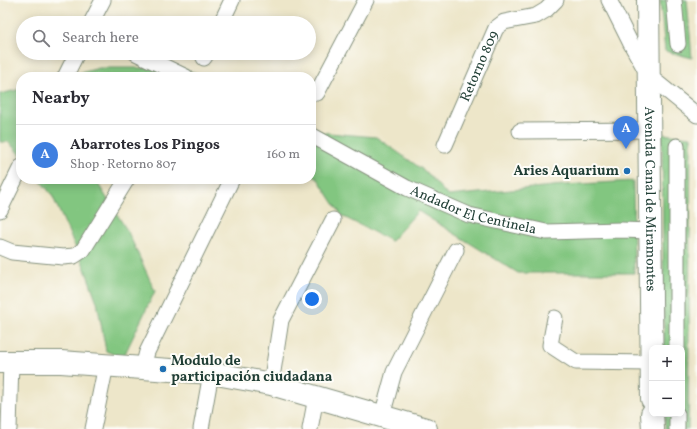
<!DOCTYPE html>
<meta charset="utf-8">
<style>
:root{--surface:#fff;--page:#f2f2f3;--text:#2b2b33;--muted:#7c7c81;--line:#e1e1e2;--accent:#1f6fb2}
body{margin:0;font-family:Vollkorn,serif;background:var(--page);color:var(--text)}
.controls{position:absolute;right:12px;bottom:12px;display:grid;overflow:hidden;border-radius:8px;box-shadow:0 2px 10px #0003}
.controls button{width:36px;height:36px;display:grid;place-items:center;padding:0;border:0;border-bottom:1px solid var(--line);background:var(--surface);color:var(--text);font:20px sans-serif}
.you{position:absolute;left:312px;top:299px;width:14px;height:14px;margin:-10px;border:3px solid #fff;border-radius:50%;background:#1a73e8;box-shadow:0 0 0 6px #1a73e833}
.badge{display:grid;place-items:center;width:26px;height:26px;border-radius:50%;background:var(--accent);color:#fff;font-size:13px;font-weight:700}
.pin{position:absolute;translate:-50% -33px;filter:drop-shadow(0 1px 2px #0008)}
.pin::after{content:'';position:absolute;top:21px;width:14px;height:12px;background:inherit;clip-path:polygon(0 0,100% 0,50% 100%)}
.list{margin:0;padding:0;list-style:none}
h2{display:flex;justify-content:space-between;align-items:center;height:52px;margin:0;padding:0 16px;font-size:17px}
h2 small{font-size:13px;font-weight:400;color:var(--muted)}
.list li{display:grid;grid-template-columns:26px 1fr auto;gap:12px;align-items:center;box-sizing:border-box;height:60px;padding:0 16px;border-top:1px solid var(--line)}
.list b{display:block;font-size:15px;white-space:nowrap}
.list p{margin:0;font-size:13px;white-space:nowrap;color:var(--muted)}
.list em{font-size:13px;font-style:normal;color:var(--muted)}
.icon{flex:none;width:22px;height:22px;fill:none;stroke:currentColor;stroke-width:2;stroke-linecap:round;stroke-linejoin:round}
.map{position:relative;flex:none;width:697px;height:429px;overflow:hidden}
.search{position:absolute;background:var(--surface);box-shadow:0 2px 10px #0003;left:16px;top:16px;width:300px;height:44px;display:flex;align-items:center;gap:10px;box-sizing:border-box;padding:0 14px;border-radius:22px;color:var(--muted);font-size:15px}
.panel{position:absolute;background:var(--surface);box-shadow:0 2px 10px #0003;left:16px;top:72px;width:300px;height:112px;border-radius:16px}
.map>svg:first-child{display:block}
</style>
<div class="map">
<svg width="697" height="429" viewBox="0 0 697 429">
<rect width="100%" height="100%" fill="#fdfcf7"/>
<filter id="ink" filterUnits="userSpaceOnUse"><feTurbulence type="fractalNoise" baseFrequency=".025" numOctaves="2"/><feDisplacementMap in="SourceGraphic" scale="8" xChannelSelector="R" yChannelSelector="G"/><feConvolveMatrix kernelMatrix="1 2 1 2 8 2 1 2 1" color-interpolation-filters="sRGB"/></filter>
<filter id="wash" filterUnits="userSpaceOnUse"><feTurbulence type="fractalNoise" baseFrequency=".012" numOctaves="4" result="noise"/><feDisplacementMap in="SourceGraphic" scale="16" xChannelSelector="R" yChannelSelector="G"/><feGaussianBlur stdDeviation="0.9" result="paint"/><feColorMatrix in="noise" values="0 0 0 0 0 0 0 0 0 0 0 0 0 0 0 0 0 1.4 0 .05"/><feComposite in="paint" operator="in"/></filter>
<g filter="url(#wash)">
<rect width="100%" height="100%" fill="#ede6c9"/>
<path fill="#82c680" stroke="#50825a" d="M 660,0 L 687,0 L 692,58 L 665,51 Z
M 99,68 L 180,68 L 210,77 L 66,77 Z
M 21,89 L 21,156 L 9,142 L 0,142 L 0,94 Z
M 311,128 L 317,132 L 376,137 L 426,172 L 448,196 L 564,185 L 633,181 L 634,273 L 518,273 L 418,211 L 391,241 L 342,216 L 318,179 L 311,175 Z
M 662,134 L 691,137 L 688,429 L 665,429 L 665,414 L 682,414 L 682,348 L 664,348 Z
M 39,179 L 95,179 L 128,232 L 155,291 L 123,358 L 106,351 L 97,302 L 84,266 L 52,195 Z"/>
</g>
<g filter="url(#ink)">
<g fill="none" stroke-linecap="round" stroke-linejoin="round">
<defs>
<g id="street">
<path d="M 609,0 L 630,42 L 649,76 L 697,115"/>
<path d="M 674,0 L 678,44"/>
<path d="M 91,23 L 103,0"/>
<path d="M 221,23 L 232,0"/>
<path d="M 136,53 L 186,77"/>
<path d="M 204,58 L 207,53"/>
<path d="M 65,77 L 77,53"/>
<path d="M 317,93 L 366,0"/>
<path d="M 520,131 L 650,130"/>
<path id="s1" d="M 311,135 L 407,188 L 469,215 L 546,232 L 621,230 L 651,231"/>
<path id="s2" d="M 445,145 L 496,28 L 504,22 L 536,16 L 546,10 L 556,0"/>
<path d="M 677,146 L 677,348"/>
<path d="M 0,210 L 21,167"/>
<path d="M 0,247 L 12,252 L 63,257 L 74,256 L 83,250 L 127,179"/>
<path d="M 555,318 L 550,345 L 576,362 L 651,363"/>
<path d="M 143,367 L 147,352 L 232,179"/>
<path d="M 271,384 L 281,320 L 333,220"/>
<path d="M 677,414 L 677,429"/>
<path d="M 382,416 L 394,372 L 456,250"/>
<path d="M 9,429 L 11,362"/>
<path d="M 93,429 L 106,365"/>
<path d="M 201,429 L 211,373"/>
<path d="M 310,429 L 316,397"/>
</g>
<path id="secondary" d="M 0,362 L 61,362 L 211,373 L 271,384 L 426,429"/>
<g id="primary">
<path id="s3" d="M 648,0 L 652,399"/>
<path d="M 652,414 L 653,429"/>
</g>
</defs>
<use href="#street" stroke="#86927e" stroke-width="17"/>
<use href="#secondary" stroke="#86927e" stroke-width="24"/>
<use href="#primary" stroke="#86927e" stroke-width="24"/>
<use href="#street" stroke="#fff" stroke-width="15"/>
<use href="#secondary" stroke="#fff" stroke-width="22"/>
<use href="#primary" stroke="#fff" stroke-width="22"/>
</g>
</g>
<g fill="#1f6fb2" stroke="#fdfcf7" stroke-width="1.5">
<circle cx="627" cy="171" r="4"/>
<circle cx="163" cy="369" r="4"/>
</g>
<g text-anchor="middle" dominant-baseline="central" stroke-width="4" stroke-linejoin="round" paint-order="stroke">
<g font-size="14" fill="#1f3d34" stroke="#fdfcf7">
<text stroke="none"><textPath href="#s2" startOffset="86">Retorno 809</textPath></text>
<text stroke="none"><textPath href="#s3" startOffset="199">Avenida Canal de Miramontes</textPath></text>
<text stroke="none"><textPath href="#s1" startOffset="180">Andador El Centinela</textPath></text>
</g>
<g font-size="14" font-weight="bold" fill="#1f3d34" stroke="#fdfcf7" text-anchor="end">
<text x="619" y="171">Aries Aquarium</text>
<text x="171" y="361" text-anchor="start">Modulo de<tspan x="171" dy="16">participación ciudadana</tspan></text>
</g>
</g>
</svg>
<div class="controls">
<button>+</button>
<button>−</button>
</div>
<div class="you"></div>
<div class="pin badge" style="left:626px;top:149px;background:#3f7fe0">A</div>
<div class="search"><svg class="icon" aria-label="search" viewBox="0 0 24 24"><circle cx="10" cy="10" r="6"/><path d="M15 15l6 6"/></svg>Search here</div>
<section class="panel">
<h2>Nearby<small></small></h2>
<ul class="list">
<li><span class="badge" style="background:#3f7fe0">A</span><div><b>Abarrotes Los Pingos</b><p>Shop · Retorno 807</p></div><em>160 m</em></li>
</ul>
</section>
</div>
